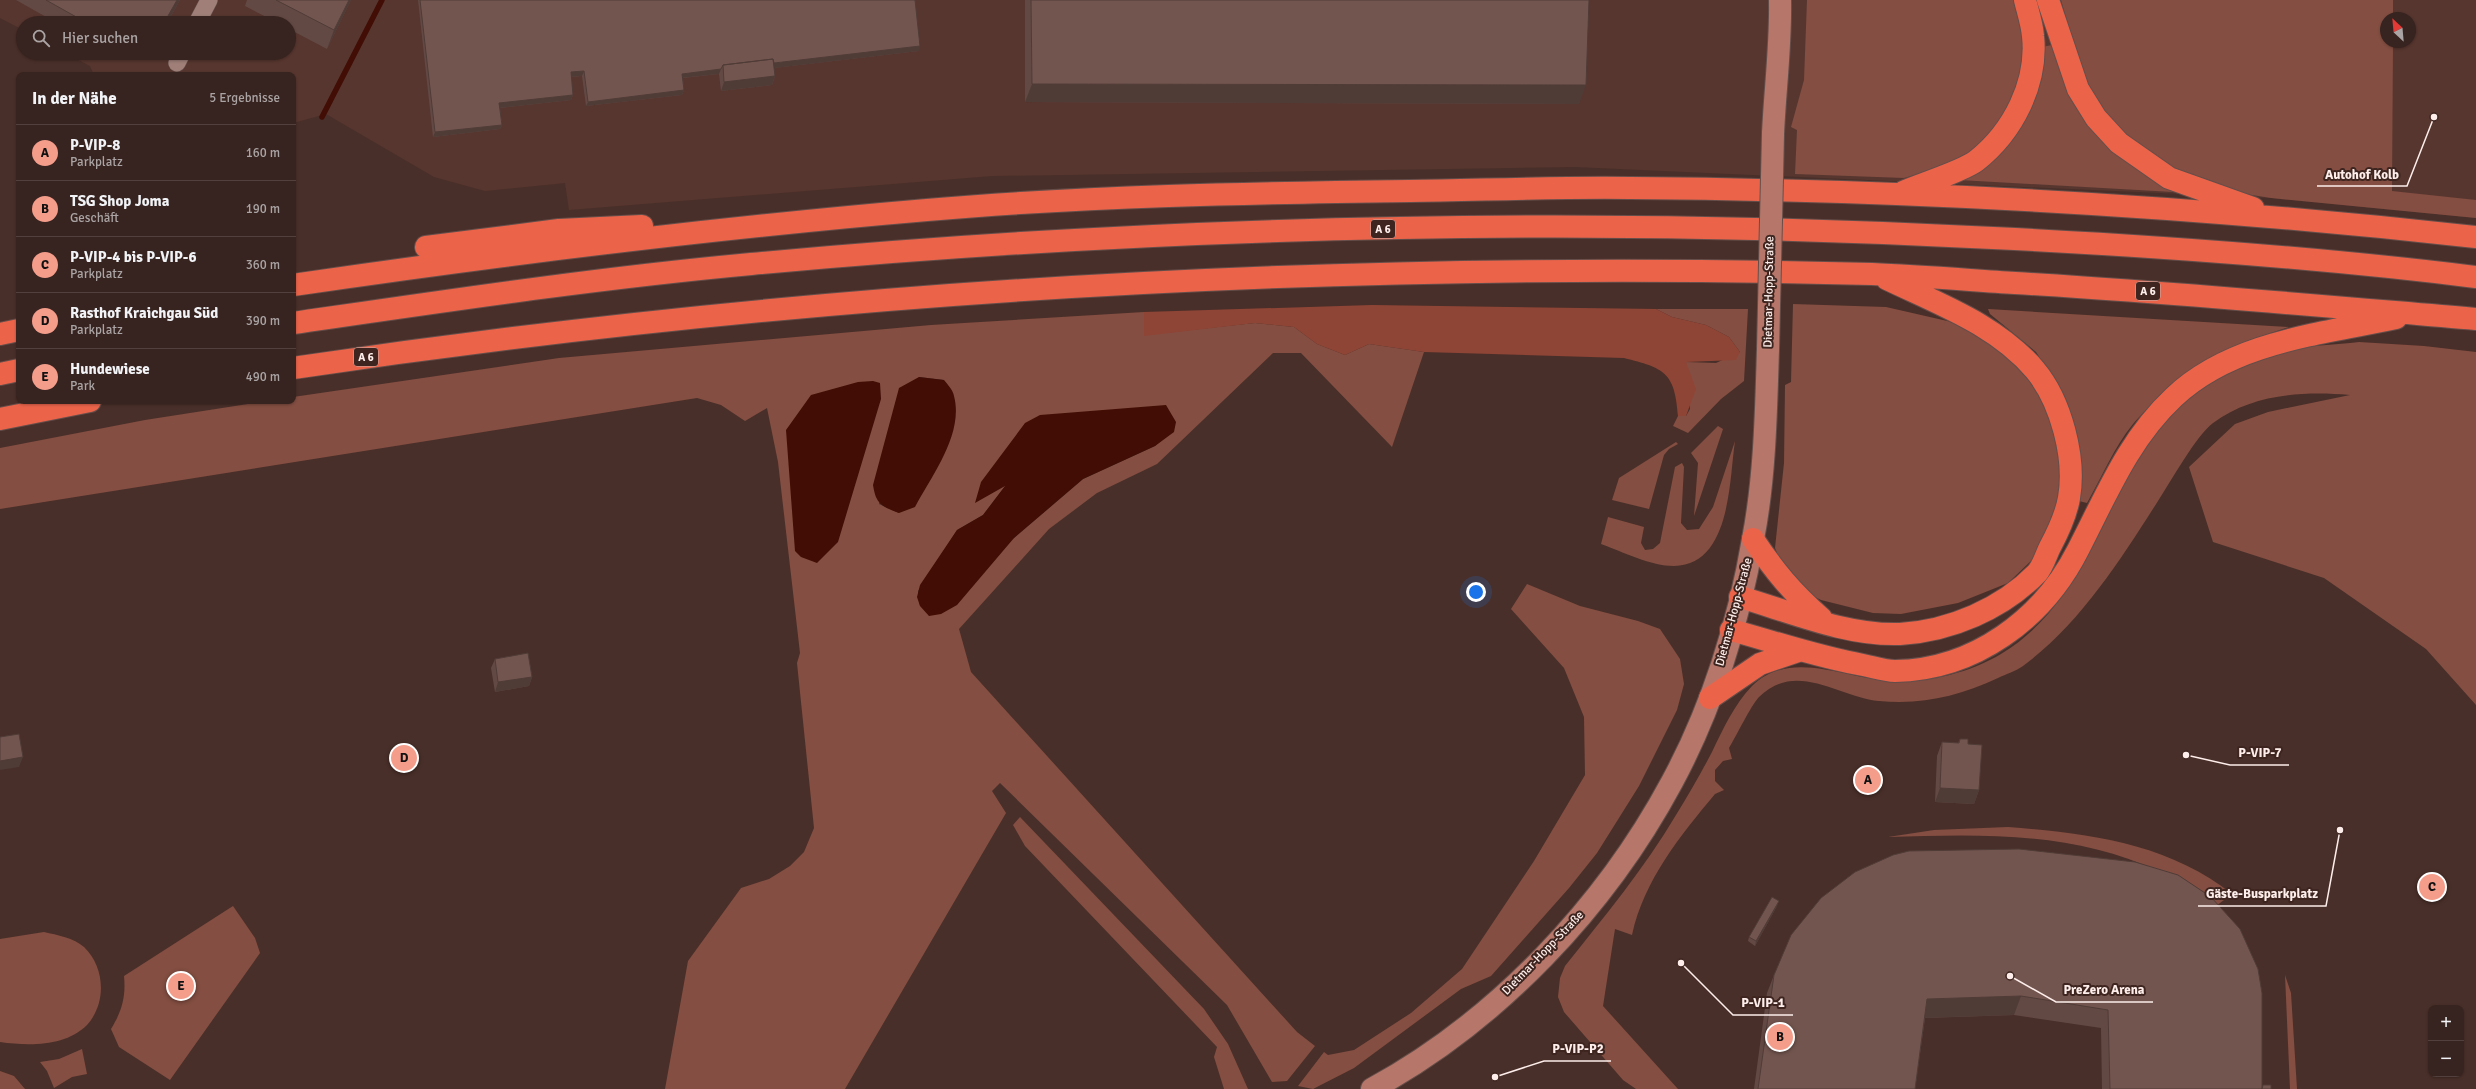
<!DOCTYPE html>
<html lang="de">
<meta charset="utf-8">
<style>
:root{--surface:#37231f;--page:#3e2b28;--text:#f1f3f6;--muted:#aaa4a4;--line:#51403d;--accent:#f49d8b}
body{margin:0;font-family:Signika,sans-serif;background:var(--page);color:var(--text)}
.controls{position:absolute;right:12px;bottom:12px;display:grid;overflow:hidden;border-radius:8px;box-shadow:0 1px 3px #0004}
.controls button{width:36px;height:36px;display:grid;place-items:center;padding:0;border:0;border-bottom:1px solid var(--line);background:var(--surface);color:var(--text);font:20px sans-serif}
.compass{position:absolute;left:2380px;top:12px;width:36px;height:36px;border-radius:50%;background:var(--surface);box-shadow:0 1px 3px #0004;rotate:334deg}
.you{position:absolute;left:1476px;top:592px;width:14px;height:14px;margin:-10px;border:3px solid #fff;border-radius:50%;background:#1a73e8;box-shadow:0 0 0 6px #1a73e833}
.badge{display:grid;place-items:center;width:26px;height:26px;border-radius:50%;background:var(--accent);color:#111;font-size:13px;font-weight:700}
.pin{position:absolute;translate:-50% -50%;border:2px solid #fff;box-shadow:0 1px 4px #0006}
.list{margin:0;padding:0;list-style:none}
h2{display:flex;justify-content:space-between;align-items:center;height:52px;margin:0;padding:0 16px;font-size:17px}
h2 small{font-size:13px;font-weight:400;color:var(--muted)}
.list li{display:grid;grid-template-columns:26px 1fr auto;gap:12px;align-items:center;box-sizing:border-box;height:56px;padding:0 16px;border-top:1px solid var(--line)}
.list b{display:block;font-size:15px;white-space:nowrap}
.list p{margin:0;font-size:13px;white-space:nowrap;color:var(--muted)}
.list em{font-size:13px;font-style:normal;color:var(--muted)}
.icon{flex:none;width:22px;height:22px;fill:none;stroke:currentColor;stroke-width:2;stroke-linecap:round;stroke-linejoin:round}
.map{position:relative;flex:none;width:2476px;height:1089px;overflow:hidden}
.search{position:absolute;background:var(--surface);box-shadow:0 1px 3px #0004;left:16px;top:16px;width:280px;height:44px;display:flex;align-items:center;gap:10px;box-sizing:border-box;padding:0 14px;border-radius:22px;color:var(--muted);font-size:15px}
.panel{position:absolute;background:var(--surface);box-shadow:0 1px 3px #0004;left:16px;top:72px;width:280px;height:332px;border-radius:8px}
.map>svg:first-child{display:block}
</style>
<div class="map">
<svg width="2476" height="1089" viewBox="0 0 2476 1089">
<rect width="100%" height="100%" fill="#492f29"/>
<path fill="#57362f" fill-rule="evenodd" d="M 0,0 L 2476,0 L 2476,218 L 2271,198 L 1575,167 L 992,176 L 569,210 L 565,183 L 485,191 L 434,177 L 326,114 L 293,123 L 293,75 L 94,75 L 90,66 L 65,53 L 289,53 L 289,23 L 23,23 L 23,30 L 0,18 ZM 2386,18 L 2410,18 L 2410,42 L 2386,42 Z"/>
<path fill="#844e42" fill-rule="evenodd" d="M 1807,0 L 2017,0 L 2027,44 L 2020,91 L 1984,142 L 1957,161 L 1940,168 L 1904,178 L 1795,174 L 1797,130 L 1791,127 L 1804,80 Z
M 2061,0 L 2393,0 L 2393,18 L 2386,18 L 2386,42 L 2393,42 L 2392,191 L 2476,200 L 2476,218 L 2271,198 L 2220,190 L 2184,177 L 2145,154 L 2112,124 L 2082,74 Z
M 2052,45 L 2065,78 L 2174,190 L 2173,192 L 1959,180 C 1973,170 1991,161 2004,149 C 2031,122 2037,83 2042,47 Z
M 1793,304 L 1886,307 L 1956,323 L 1977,333 L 2016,362 L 2045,401 L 2064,469 L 2057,517 L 2033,559 L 2008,583 L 1958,603 L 1901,614 L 1873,613 L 1821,600 L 1803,591 L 1781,563 L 1775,548 L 1784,463 L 1785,385 L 1791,382 Z
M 1656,309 L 1748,309 L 1744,381 L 1721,399 L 1688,433 L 1673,426 L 1678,416 L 1686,416 L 1690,409 L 1686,362 L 1716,363 L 1740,352 L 1729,337 L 1706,325 L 1672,317 Z
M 1988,309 L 2289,327 C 2272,333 2254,338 2237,345 C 2205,359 2155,398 2133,424 C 2114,447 2102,477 2087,503 L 2079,501 L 2051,375 L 2036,352 L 1990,314 Z
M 1144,312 L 1144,335 L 1255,323 L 1294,327 L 1317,344 L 1345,355 L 1369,344 L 1424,352 L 1392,447 L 1301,353 L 1273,353 L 1157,464 L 1097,493 L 1049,529 L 959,629 L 971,672 L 1297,1032 L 1315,1046 L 1287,1081 L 1272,1082 L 1227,1005 L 1000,783 L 992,791 L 1006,813 L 845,1089 L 665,1089 L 688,961 L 741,888 L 769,879 L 790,866 L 804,852 L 814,828 L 797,663 L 800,653 L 778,462 L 767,408 L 745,421 L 721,405 L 697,398 L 0,509 L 0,448 L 145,420 L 268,401 L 293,401 L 293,397 L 559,358 L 931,325 ZM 919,377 L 944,380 L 899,513 L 879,504 ZM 1161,441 L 1155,446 L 1083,479 L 1014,538 L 920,606 L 918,591 L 957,530 L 983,515 L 1006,485 Z
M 2359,342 L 2424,346 L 2476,352 L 2476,705 L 2426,649 L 2324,578 L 2213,542 L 2189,467 L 2235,424 L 2268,412 L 2350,395 C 2303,391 2252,394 2213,423 C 2196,436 2171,481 2158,501 C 2121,559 2080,624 2023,666 C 2016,671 2006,674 1998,678 C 1958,696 1924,705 1879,701 C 1839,697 1796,660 1759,697 C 1750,707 1737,735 1729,748 L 1732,759 L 1723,761 L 1715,770 L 1715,781 L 1724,790 L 1715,794 C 1680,836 1644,880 1632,935 L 1615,929 L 1603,1006 L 1678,1089 L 1636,1089 L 1623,1080 L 1564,1012 L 1558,997 L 1560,978 L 1565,966 C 1604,917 1644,869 1676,815 C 1689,794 1701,773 1712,752 C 1723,729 1734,705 1752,686 C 1792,647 1849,681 1896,681 C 1933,681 1969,673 2001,654 C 2041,630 2066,594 2088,555 C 2106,523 2119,488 2138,456 C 2165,409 2234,359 2287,349 C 2311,345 2336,345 2359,342 Z
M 1718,426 L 1723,429 L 1694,516 L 1698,463 L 1691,453 Z
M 1735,441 C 1729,481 1731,565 1674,566 C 1651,566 1623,552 1601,544 L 1608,517 L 1644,527 L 1641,543 L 1645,550 L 1653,549 L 1660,543 L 1675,467 L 1682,463 L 1684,467 L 1681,523 L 1687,530 L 1699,529 L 1713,507 Z
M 1676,442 L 1678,444 L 1669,449 L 1664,455 L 1649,509 L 1612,500 L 1619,478 Z
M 1527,584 L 1580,606 L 1638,621 L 1660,629 L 1680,659 L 1684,684 L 1677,710 L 1639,786 L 1597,853 L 1569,888 L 1491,976 L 1461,989 L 1354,1068 L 1313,1089 L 1298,1086 L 1324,1052 L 1328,1055 L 1354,1050 L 1411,1013 L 1462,969 L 1534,861 L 1585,775 L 1584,717 L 1564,668 L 1511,609 Z
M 1020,817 L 1204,1009 L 1228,1044 L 1248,1089 L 1224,1089 L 1214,1057 L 1217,1047 L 1025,846 L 1013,825 Z
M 2008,827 C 2087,833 2168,843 2232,894 L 2212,909 C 2195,898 2178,881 2160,872 C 2074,831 1981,834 1888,837 L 1934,830 Z
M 233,906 L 255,938 L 260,953 L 170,1080 L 119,1047 L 111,1029 C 122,1011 126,997 124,976 Z
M 44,932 C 57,935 74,938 84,947 C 105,967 107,1003 87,1025 C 65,1047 28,1046 0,1042 L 0,939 Z
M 2285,975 L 2291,993 L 2297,1089 L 2290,1089 Z
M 82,1049 L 87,1074 L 72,1077 L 54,1088 L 47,1071 L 40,1062 L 59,1059 Z
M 0,1071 L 14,1076 L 25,1089 L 0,1089 Z"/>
<path fill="#8f4536" d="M 1372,305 L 1656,309 L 1672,317 L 1706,325 L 1729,337 L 1740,352 L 1736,360 L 1686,362 L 1696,389 L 1686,416 L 1678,416 C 1675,372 1664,368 1624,358 L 1424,352 L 1369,344 L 1345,355 L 1317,344 L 1294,327 L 1255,323 L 1144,336 L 1144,312 Z"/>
<path fill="#410d04" d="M 919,377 L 944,380 C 947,384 953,390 954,396 C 964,434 932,475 915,507 L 899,513 C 881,506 876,504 873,485 L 899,388 Z
M 873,381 L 880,383 L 881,399 L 838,542 L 817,563 L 801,557 L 795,551 L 786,430 L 811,395 L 858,382 Z
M 1166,405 L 1176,422 L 1174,432 L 1155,446 L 1083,479 L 1014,538 L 957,605 L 941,614 L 929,616 L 920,606 L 917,597 L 920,585 L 957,530 L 983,515 L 1005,486 L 975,503 L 981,482 L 1025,423 L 1040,415 Z"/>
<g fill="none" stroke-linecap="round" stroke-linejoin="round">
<path stroke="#410d04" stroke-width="5.5" d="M 322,117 L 382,0"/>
<defs>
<path id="street" d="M 197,23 L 209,0
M 177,63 L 182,53"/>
<path id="secondary" d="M 1773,134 C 1775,89 1781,45 1780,0
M 1372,1089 C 1497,1021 1605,907 1672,782 C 1712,708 1739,622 1753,539 C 1765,477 1766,412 1768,349"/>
<path id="highway" d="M 2048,0 L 2078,89 L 2096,118 L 2119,143 L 2169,178 L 2253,208
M 1903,192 C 1921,184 1963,171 1976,161 C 2013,132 2038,83 2033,36 C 2032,24 2028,12 2025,0
M 426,247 L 559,230 L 642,226
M 293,285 C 504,254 715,228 927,210 C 1087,196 1249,193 1410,191 C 1484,190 1557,187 1630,188 C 1913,190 2195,206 2476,237
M 293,323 C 445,301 598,278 751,264 C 1171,225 1595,216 2015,239 C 2169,247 2323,258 2476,277
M 0,334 L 19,330
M 293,368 C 816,290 1344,260 1872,274 C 1920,276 1968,280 2015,283 C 2169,292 2322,306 2476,319
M 0,374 L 19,370
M 0,419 L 90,401
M 1753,539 C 1775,572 1792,592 1821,618
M 1740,597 C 1791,612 1847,636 1900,634 C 1950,631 2002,609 2037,573 C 2043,566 2046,555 2050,547 C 2058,532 2066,515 2069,498 C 2076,458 2061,401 2035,370 C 1997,325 1939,304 1887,279
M 1731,630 C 1775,642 1818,657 1863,665 C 1873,667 1885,671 1895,671 C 1974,670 2043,619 2078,550 C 2106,496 2128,440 2174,397 C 2232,342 2321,334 2396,318
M 1710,698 L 1760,664 L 1801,650"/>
</defs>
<use href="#street" stroke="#654e4a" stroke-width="18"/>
<use href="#secondary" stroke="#654e4a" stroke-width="24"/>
<use href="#highway" stroke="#654e4a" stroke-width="24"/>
<use href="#street" stroke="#9f7f78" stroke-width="17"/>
<use href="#secondary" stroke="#b6776a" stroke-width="22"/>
<use href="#highway" stroke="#eb644a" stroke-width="22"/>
<defs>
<path id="secondary-bridge" d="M 1768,349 L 1773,134"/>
</defs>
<use href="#secondary-bridge" stroke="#654e4a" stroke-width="24" stroke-linecap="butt"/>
<use href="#secondary-bridge" stroke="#b6776a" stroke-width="22"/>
</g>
<path fill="#634944" d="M 16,0 L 180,0 L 167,23 L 57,23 Z
M 247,0 L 351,0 L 327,49 L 289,29 L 289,23 L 278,23 L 245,6 Z
M 418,0 L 915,0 L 919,51 L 774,68 L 775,76 L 772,85 L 721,91 L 719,74 L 683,78 L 684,90 L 682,95 L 586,106 L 582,76 L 571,77 L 573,95 L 571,100 L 500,108 L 502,125 L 500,129 L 433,137 Z
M 1025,0 L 1589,0 L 1579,104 L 1025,102 Z
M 495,659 L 532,677 L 529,686 L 495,692 L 491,668 Z
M 1960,739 L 1968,744 L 1979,790 L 1974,804 L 1935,802 L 1937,756 L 1942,742 L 1958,743 Z
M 1855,872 L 2262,1088 L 2263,1085 L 2271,1089 L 2102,1089 L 2101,1028 L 2014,1015 L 1925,1018 L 1915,1089 L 1754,1089 L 1767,993 L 1774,975 Z
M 1777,906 L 1755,946 L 1748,941 L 1749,937 Z"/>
<path fill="#503c37" d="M 177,0 L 180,0 L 167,23 L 164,23 Z
M 349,0 L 351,0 L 327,49 L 334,30 Z
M 920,46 L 919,51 L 724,74 L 723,69 Z
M 721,69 L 719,74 L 680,78 L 682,74 Z
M 584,71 L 582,76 L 569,77 L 571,72 Z
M 775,76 L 772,85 L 721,91 L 724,82 Z
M 1032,84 L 1586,85 L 1579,104 L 1025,102 Z
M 684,90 L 682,95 L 586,106 L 588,102 Z
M 573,95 L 571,100 L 498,108 L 499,103 Z
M 502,125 L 500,129 L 433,137 L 435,132 Z
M 532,677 L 529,686 L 495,692 L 498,682 Z
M 23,757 L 19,767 L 0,770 L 0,761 Z
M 1940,788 L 1979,790 L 1974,804 L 1935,802 Z
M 1779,901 L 1777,906 L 1755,946 L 1756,941 Z
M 2021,996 L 2014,1015 L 1921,1018 L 1927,999 Z"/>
<path fill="#73554f" stroke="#503c37" d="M 46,0 L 177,0 L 164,23 L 151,23 L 144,19 L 141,23 L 87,23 Z
M 276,0 L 349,0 L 334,30 Z
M 420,0 L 915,0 L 920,46 L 774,63 L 773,59 L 723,65 L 721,69 L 682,74 L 684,90 L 588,102 L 584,71 L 571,72 L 573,95 L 499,103 L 502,125 L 435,132 Z
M 1031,0 L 1589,0 L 1586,85 L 1032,84 Z
M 773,59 L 775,76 L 724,82 L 723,65 Z
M 528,653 L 532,677 L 498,682 L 495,659 Z
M 19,734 L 23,757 L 0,761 L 0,737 Z
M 1960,739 L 1968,739 L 1968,744 L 1982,745 L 1979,790 L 1940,788 L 1942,742 L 1959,743 Z
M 2019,849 L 2135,862 L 2178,875 L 2211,897 L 2240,929 L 2258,969 L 2262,993 L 2262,1089 L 2110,1089 L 2108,1010 L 2021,996 L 1927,999 L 1915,1089 L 1758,1089 L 1774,975 L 1791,935 L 1821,898 L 1855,872 L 1893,855 L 1909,851 Z
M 1772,897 L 1779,901 L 1756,941 L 1749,937 Z
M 2263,1085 L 2271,1085 L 2271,1089 L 2262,1089 Z"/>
<g text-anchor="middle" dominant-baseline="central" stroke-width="4" stroke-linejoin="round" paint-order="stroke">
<g fill="#3e251f" stroke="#c4b2ae" stroke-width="1">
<rect x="1371" y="220" width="24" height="18" rx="3"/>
<rect x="2136" y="282" width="24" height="18" rx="3"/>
<rect x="354" y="348" width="24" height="18" rx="3"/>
</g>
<g font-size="11" font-weight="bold" fill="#fdeeeb">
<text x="1383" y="229">A 6</text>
<text x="2148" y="291">A 6</text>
<text x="366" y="357">A 6</text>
</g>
<g font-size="12" fill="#fdeeeb" stroke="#3e251f">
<text transform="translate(1769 292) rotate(-89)">Dietmar-Hopp-Straße</text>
<text transform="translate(1734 612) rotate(-75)">Dietmar-Hopp-Straße</text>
<text transform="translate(1543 953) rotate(-46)">Dietmar-Hopp-Straße</text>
</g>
</g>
<path fill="none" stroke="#fdeeeb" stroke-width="1.5" d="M2434 117L2407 186H2317M2186 755L2230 765H2289M2340 830L2326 906H2198M2010 976L2056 1002H2153M1681 963L1733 1015H1793M1495 1077L1544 1061H1611"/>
<g fill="#fdeeeb" stroke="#3e251f" stroke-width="1.5">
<circle cx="2434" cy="117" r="4"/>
<circle cx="2186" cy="755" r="4"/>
<circle cx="2340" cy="830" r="4"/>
<circle cx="2010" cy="976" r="4"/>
<circle cx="1681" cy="963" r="4"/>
<circle cx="1495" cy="1077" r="4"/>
</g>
<g font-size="13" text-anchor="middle" font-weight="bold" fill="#fdeeeb" stroke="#3e251f" stroke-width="4" stroke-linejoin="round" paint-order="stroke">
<text x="2362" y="179">Autohof Kolb</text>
<text x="2260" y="757">P-VIP-7</text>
<text x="2262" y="898">Gäste-Busparkplatz</text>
<text x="2104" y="994">PreZero Arena</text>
<text x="1763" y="1007">P-VIP-1</text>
<text x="1578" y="1053">P-VIP-P2</text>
</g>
</svg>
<div class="controls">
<button>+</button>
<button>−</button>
</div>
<svg class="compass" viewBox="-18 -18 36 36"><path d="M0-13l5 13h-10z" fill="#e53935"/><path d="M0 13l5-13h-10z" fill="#aaa4a4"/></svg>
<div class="you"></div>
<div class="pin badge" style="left:1868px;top:780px">A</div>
<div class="pin badge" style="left:1780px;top:1037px">B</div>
<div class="pin badge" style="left:2432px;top:887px">C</div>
<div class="pin badge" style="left:404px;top:758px">D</div>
<div class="pin badge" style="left:181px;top:986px">E</div>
<div class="search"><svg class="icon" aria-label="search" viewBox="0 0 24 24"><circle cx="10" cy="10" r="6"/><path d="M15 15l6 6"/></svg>Hier suchen</div>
<section class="panel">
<h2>In der Nähe<small>5 Ergebnisse</small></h2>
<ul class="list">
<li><span class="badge">A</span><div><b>P-VIP-8</b><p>Parkplatz</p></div><em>160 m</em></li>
<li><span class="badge">B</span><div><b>TSG Shop Joma</b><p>Geschäft</p></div><em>190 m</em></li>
<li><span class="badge">C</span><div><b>P-VIP-4 bis P-VIP-6</b><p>Parkplatz</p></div><em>360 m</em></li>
<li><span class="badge">D</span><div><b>Rasthof Kraichgau Süd</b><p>Parkplatz</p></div><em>390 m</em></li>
<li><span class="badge">E</span><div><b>Hundewiese</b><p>Park</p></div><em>490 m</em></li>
</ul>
</section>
</div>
